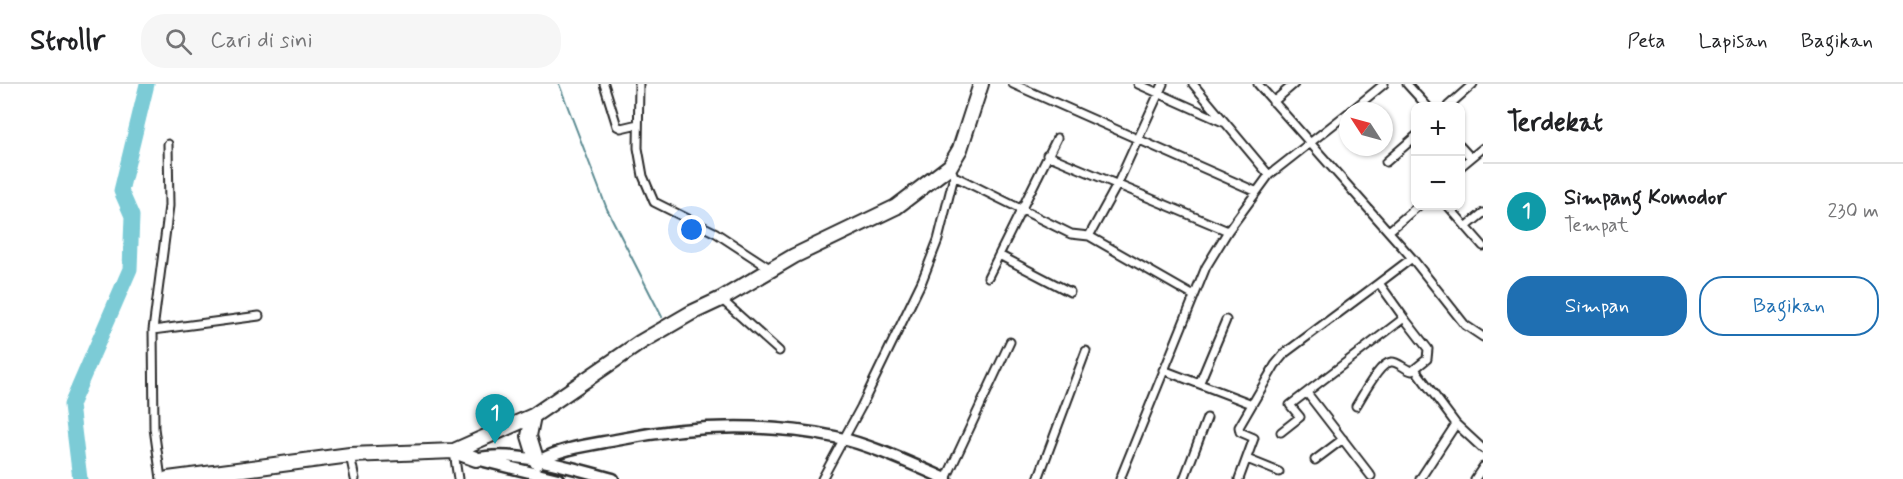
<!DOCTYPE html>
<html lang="id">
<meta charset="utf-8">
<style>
:root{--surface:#fff;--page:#f6f6f6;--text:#202124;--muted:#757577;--line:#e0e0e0;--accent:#1f6fb2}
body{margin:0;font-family:Mynerve,sans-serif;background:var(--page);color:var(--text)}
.controls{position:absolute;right:18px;top:18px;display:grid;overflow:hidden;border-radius:12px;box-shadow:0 2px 4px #0004}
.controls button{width:54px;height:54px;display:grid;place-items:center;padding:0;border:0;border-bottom:2px solid var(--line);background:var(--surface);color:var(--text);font:30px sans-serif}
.compass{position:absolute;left:1339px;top:18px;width:54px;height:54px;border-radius:50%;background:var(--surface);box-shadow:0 2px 4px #0004;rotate:306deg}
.you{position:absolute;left:692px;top:146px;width:21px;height:21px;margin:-15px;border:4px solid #fff;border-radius:50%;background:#1a73e8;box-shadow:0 0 0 9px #1a73e833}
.badge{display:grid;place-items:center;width:39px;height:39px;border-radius:50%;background:var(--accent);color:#fff;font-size:20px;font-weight:700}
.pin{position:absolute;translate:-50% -50px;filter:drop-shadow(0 2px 3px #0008)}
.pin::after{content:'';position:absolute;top:32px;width:21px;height:18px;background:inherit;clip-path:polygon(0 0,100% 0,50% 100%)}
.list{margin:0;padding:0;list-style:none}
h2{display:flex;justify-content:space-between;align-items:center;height:78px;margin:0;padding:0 24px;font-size:26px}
h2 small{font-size:20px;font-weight:400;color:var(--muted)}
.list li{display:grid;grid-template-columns:39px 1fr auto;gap:18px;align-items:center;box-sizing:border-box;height:96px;padding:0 24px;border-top:2px solid var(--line)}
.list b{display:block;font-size:22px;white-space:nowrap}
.list p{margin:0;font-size:20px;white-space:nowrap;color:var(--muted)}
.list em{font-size:20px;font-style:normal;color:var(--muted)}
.actions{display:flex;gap:12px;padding:18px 24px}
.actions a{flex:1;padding:14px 0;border:2px solid var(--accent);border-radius:24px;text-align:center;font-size:21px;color:var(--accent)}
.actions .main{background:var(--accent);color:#fff}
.icon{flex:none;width:33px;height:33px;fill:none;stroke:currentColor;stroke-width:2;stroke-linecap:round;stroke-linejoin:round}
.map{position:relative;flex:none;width:1483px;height:395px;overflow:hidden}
header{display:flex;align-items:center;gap:36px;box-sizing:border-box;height:84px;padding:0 30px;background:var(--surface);border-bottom:2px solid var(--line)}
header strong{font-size:28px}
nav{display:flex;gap:33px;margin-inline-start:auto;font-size:21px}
.search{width:420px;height:54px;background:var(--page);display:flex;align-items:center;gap:15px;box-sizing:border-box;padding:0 21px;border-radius:24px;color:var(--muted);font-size:22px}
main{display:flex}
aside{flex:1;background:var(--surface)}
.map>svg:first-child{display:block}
</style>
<header>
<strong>Strollr</strong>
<div class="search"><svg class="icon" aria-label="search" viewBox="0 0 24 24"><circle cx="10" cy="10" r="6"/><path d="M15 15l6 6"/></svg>Cari di sini</div>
<nav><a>Peta</a><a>Lapisan</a><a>Bagikan</a></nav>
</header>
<main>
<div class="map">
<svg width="1483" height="395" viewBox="0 0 1483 395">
<rect width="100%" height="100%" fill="#fff"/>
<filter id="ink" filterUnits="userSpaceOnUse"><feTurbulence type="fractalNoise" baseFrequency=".0167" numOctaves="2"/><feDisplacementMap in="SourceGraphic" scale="12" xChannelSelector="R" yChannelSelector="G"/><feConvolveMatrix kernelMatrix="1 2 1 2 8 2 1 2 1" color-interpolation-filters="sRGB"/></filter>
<g filter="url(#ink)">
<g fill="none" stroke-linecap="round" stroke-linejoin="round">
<path stroke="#5b8b92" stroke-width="2" d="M 559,0 L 607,125 L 662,233"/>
<path stroke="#7bcbd6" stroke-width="15" d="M 80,395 L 71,321 L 130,185 L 132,132 L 121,107 L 147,0"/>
<defs>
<path id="street" d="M 604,0 L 617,42 L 621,44 L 638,40
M 639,0 L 638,64 L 643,92 L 654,118 L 716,149 L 771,185
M 1013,0 L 1255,107
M 1138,0 L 1223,38
M 1193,0 L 1269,91
M 1258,0 L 1412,174 L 1465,241 L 1483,253
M 1407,0 L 1427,22
M 1273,18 L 1294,0
M 1448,22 L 1473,0
M 1351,27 L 1384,0
M 1460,62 L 1471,74
M 1047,71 L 1228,147
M 1386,78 L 1416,52
M 1460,83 L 1483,64
M 954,92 L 1071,150 L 1089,152 L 1117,101 L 1163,0
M 1448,122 L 1483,162
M 1466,143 L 1483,129
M 1389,147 L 1418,122
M 1089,152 L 1194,212
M 999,171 L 1070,208
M 988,193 L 1057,54
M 1379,199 L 1412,174
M 721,215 L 779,267
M 153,246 L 259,232
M 1415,285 L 1456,340 L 1483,365
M 1163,286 L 1252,320
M 1200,298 L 1226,236
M 1307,309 L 1371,392
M 1356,322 C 1362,313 1379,279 1391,278 C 1398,277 1405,286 1412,287 L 1427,275 L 1428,265 L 1404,234
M 454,368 L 458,395
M 350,371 L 355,395
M 1247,375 L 1279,388
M 1315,376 L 1343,355
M 161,395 L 154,344 L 153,246 L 169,122 L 168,60
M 822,395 L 861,323 L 922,197 L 938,156 L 954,92 L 950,82
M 946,395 L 1010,258
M 1038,395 L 1086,267
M 1120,395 L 1206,183 L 1228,147 L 1269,91 L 1348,29
M 1184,395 L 1207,334
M 1239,395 L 1254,354 L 1240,348 L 1239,343 L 1275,281 L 1285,269 L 1379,199 L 1404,234 L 1290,321 L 1300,333 L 1281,348
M 1420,395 L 1456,340
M 1475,395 L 1483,383"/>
<path id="secondary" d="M 537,378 C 561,364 589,361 616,356 C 689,341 761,338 835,353 C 869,360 914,381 946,395"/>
<path id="primary" d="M 476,375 C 514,365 575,385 613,395
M 476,375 L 558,395"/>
<path id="highway" d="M 533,332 L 529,352 L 537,378
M 454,367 L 533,332 L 641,258 L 691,229 L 721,215 L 794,172 L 896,123 L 950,82 L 960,65 L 981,0
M 168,395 L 350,371 L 454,367 L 476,375"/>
</defs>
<use href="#street" stroke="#2b2b2b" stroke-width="11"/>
<use href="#secondary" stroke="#2b2b2b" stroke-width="15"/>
<use href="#primary" stroke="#2b2b2b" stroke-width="15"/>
<use href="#highway" stroke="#2b2b2b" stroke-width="18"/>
<use href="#street" stroke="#fff" stroke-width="7"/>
<use href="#secondary" stroke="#fff" stroke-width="10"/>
<use href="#primary" stroke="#fff" stroke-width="10"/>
<use href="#highway" stroke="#fff" stroke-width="14"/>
</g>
</g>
</svg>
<div class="controls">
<button>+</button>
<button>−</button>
</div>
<svg class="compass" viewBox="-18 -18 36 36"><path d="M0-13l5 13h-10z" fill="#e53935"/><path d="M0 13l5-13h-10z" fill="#757577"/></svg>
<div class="you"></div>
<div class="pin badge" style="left:495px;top:360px;background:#0f9aa8">1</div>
</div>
<aside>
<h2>Terdekat<small></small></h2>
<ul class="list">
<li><span class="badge" style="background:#0f9aa8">1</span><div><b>Simpang Komodor</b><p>Tempat</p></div><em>230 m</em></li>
</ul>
<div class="actions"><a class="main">Simpan</a><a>Bagikan</a></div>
</aside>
</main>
